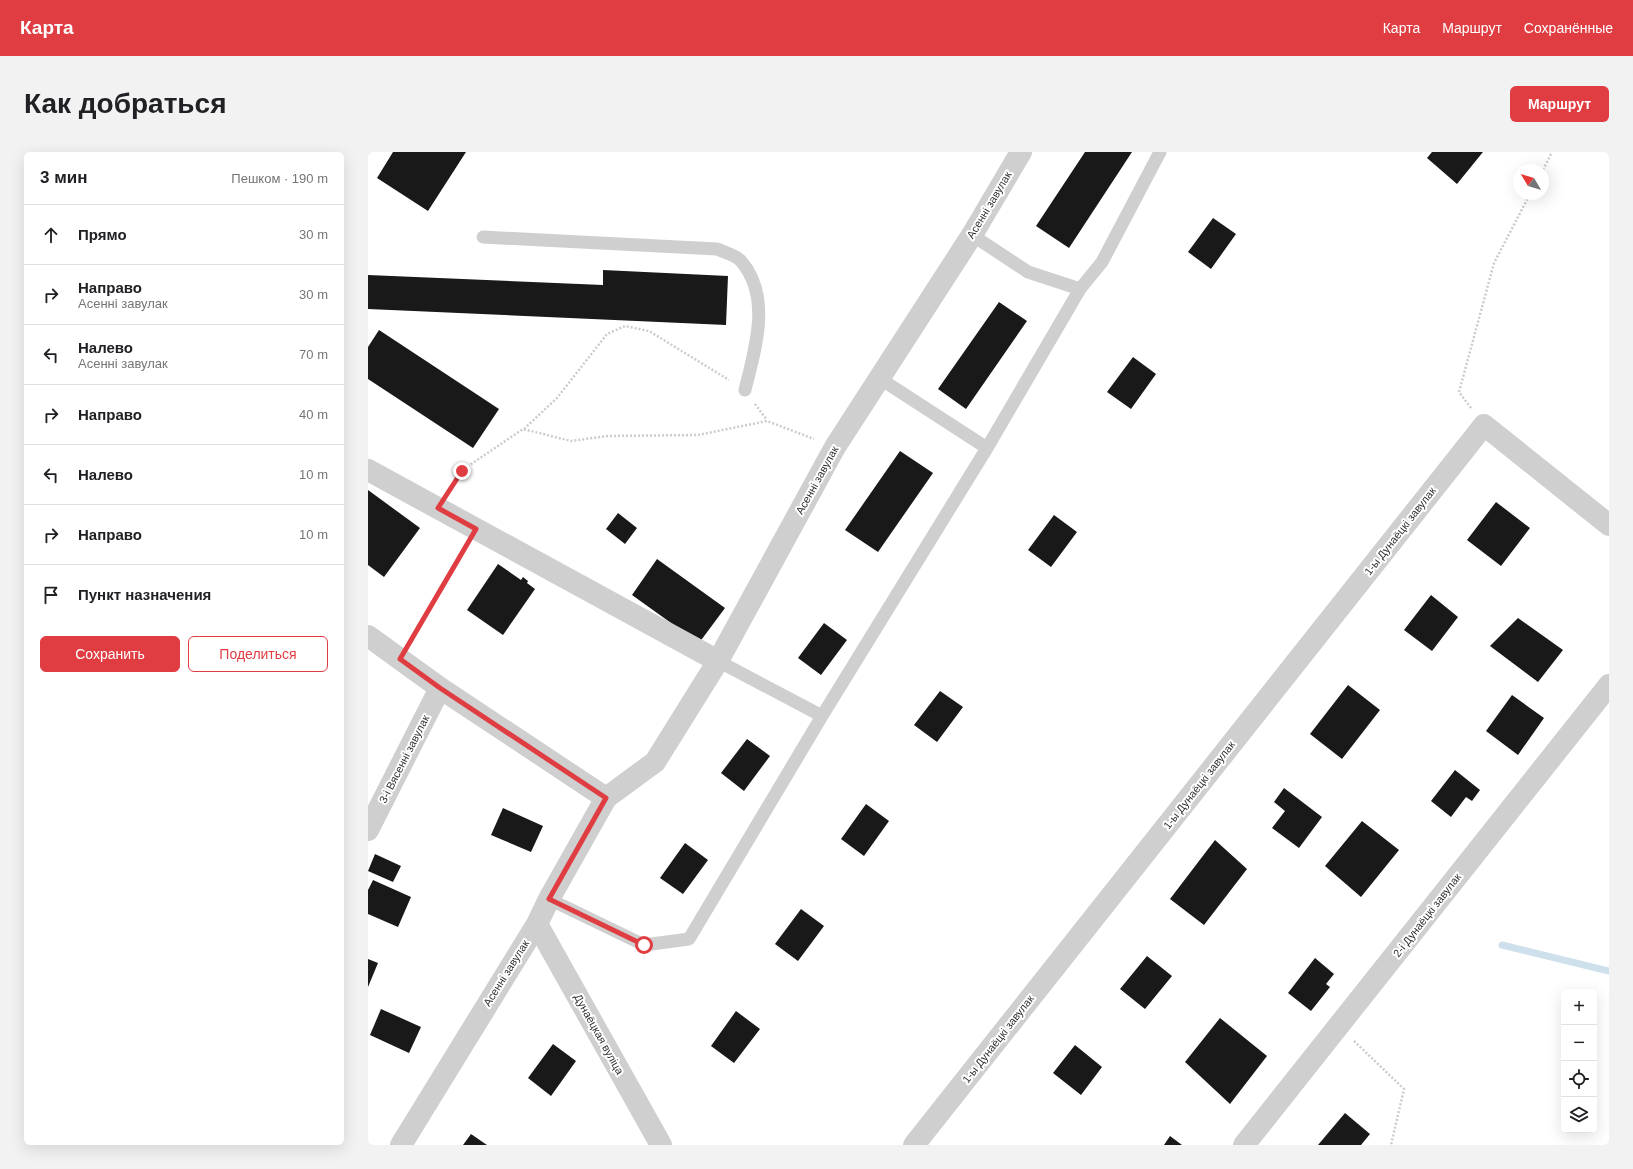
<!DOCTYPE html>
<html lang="ru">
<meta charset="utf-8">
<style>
:root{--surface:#fff;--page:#f2f2f2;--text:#202124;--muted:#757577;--line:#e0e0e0;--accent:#e03d43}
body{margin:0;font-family:Helvetica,sans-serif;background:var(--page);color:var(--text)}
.controls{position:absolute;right:12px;bottom:12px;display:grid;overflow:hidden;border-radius:6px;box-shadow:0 4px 16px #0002}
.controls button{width:36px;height:36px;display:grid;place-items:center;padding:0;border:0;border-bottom:1px solid var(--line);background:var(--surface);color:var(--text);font:20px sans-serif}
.compass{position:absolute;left:1145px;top:12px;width:36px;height:36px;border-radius:50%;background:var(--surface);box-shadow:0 4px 16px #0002;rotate:308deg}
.stop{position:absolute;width:12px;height:12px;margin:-9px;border:3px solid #e03d43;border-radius:50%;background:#fff}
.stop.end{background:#e03d43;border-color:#fff;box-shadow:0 1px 4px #0008}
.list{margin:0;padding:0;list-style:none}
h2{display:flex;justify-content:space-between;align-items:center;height:52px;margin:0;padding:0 16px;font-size:17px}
h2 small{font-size:13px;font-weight:400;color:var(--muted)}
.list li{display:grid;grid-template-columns:26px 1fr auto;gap:12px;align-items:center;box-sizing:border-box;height:60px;padding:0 16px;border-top:1px solid var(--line)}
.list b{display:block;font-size:15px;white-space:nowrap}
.list p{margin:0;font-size:13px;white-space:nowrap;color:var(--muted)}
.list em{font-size:13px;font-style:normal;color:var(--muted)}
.actions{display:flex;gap:8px;padding:12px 16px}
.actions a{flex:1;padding:9px 0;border:1px solid var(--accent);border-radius:6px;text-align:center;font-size:14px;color:var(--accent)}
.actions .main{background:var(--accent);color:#fff}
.icon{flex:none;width:22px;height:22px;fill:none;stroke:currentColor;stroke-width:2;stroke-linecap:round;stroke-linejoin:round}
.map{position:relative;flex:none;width:1241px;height:993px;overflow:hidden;border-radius:6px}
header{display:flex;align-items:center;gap:24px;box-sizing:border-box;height:56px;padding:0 20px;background:var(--accent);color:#fff}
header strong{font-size:19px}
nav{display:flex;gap:22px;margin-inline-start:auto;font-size:14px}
.intro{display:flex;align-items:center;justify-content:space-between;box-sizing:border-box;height:96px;padding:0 24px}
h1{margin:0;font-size:28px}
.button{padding:10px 18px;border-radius:6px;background:var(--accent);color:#fff;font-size:14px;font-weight:700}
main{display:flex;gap:24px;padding:0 24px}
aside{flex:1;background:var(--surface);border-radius:6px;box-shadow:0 4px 16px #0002}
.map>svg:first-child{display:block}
</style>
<header>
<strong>Карта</strong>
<nav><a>Карта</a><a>Маршрут</a><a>Сохранённые</a></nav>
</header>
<div class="intro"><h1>Как добраться</h1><a class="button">Маршрут</a></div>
<main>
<aside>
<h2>3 мин<small>Пешком · 190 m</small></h2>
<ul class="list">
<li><svg class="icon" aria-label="ahead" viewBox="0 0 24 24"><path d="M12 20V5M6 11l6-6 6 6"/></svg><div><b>Прямо</b></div><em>30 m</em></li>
<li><svg class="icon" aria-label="right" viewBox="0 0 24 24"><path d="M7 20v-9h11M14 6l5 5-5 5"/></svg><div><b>Направо</b><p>Асенні завулак</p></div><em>30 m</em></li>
<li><svg class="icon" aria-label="left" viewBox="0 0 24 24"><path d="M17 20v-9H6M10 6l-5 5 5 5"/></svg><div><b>Налево</b><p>Асенні завулак</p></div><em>70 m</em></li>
<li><svg class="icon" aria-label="right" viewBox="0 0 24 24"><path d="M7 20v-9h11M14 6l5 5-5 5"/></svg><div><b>Направо</b></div><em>40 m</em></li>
<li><svg class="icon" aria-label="left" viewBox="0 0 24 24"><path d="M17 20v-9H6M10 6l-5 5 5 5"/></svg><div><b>Налево</b></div><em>10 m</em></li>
<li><svg class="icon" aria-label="right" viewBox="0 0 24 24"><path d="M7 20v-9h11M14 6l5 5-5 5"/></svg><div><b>Направо</b></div><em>10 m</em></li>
<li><svg class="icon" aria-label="arrive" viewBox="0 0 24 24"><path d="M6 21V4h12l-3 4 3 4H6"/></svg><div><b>Пункт назначения</b></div></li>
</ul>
<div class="actions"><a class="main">Сохранить</a><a>Поделиться</a></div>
</aside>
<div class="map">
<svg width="1241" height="993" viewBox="0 0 1241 993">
<rect width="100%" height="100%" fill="#fff"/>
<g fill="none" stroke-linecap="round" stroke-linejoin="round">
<path stroke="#cee0ec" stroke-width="7" d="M 1134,793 L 1241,819"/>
</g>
<path fill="#191919" d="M 25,0 L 98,0 L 60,59 L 9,26 Z
M 717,0 L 764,0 L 701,96 L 668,74 Z
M 1064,0 L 1115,0 L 1089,32 L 1059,6 Z
M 845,66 L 868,82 L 843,117 L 820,100 Z
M 235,118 L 360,124 L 358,173 L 0,157 L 0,123 L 235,133 Z
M 631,150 L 659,169 L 598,257 L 570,237 Z
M 11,178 L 131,257 L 105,296 L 0,227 L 0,195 Z
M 765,205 L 788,222 L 763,257 L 739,240 Z
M 532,299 L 565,321 L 510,400 L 477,378 Z
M 0,338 L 52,376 L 16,425 L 0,413 Z
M 1128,350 L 1162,376 L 1133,414 L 1099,388 Z
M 250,361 L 269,376 L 257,392 L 238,377 Z
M 686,363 L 709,380 L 683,415 L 660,398 Z
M 289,407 L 357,456 L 331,491 L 264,443 Z
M 130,412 L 153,428 L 155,425 L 160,429 L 159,431 L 167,437 L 135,483 L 99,458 Z
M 1063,443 L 1090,465 L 1064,499 L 1036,478 Z
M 1150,466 L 1195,498 L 1170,530 L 1122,494 Z
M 456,471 L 479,488 L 453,523 L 430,506 Z
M 980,533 L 1012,558 L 974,607 L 942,582 Z
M 572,539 L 595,555 L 569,590 L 546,573 Z
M 1144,543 L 1176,566 L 1150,603 L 1118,579 Z
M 379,587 L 402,604 L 376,639 L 353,621 Z
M 1087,618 L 1112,638 L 1104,649 L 1098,645 L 1083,665 L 1063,649 Z
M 916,636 L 954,665 L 931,696 L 904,676 L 917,659 L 906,650 Z
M 498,652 L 521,669 L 496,704 L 473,687 Z
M 135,656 L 175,674 L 163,700 L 123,683 Z
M 994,669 L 1031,698 L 993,745 L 957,714 Z
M 847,688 L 879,717 L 836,773 L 802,747 Z
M 317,691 L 340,708 L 315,742 L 292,726 Z
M 7,702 L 33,714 L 25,730 L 0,719 Z
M 5,728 L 43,745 L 30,775 L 0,762 L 0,738 Z
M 433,757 L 456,774 L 430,809 L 407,792 Z
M 779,804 L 804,824 L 777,857 L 752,837 Z
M 947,806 L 966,822 L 958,832 L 962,835 L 943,859 L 920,841 Z
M 0,807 L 10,811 L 0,835 Z
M 13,857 L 53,875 L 41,901 L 2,883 Z
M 368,859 L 392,877 L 366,911 L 343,894 Z
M 852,866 L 899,904 L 862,952 L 817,910 Z
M 185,892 L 208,909 L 183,944 L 160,926 Z
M 707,893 L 734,915 L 713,943 L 685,921 Z
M 977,961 L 1002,982 L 993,993 L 950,993 Z
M 103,982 L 119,993 L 95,993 Z
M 802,984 L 814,993 L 796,993 Z"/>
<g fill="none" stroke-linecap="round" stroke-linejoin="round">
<path stroke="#ccc" stroke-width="2.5" stroke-dasharray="2 2" stroke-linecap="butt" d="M 1175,18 L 1184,0
M 387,252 L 399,268
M 1103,256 L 1091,240 L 1126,111 L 1162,42
M 156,277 L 189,246 L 239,182 L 257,174 L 281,179 L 361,228
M 82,336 L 93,319 L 155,277 L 203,289 L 239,284 L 330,283 L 399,269 L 446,287
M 43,488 L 97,396
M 986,889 L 1036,937 L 1023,993"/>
<path stroke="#cfcfcf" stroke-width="13" d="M 604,83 L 660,120 L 712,137
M 115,85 L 349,97 C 356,100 368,103 373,109 C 404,145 387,197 377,238
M 511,226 L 619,296
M 350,509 L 454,564
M 181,747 L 276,793 L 321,787 L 454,564 L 619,296 L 712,137 L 734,110 L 792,0"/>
<path stroke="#cfcfcf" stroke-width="22" d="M 0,318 L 350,509
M 0,484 L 72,536 L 238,646
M 0,678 L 72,536
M 169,772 L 293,993
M 33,993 L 169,772 L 181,747 L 238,646 L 287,610 L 350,509 L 467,295 L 604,83 L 653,0
M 546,993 L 1116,273 L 1241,373
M 876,993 L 1241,533"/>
</g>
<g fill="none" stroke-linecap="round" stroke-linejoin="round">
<path stroke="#e03d43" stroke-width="5" d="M 94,319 L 70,356 L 108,377 L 32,507 L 72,536 L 238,646 L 181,747 L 276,793"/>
</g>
<g text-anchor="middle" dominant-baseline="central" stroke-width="4" stroke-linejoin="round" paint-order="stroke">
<g font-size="11" fill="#323232" stroke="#fff">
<text transform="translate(621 53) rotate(-59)">Асенні завулак</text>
<text transform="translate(449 328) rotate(-61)">Асенні завулак</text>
<text transform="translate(1032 379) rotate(-52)">1-ы Дунаёцкі завулак</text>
<text transform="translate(36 607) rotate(-63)">3-і Вясенні завулак</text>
<text transform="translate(831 633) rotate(-52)">1-ы Дунаёцкі завулак</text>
<text transform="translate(1059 763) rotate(-52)">2-і Дунаёцкі завулак</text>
<text transform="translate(138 821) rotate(-58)">Асенні завулак</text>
<text transform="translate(231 882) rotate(61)">Дунаёцкая вуліца</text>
<text transform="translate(630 887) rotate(-52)">1-ы Дунаёцкі завулак</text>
</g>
</g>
</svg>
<div class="controls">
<button>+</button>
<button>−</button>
<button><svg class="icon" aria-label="locate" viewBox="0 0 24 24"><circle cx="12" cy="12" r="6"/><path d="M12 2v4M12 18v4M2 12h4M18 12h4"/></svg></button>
<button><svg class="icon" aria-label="layers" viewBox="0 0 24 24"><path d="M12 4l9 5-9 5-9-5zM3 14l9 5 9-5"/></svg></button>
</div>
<svg class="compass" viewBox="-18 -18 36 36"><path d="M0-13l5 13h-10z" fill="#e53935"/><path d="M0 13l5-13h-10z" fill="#757577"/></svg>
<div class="stop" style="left:276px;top:793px"></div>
<div class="stop end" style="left:94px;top:319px"></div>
</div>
</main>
